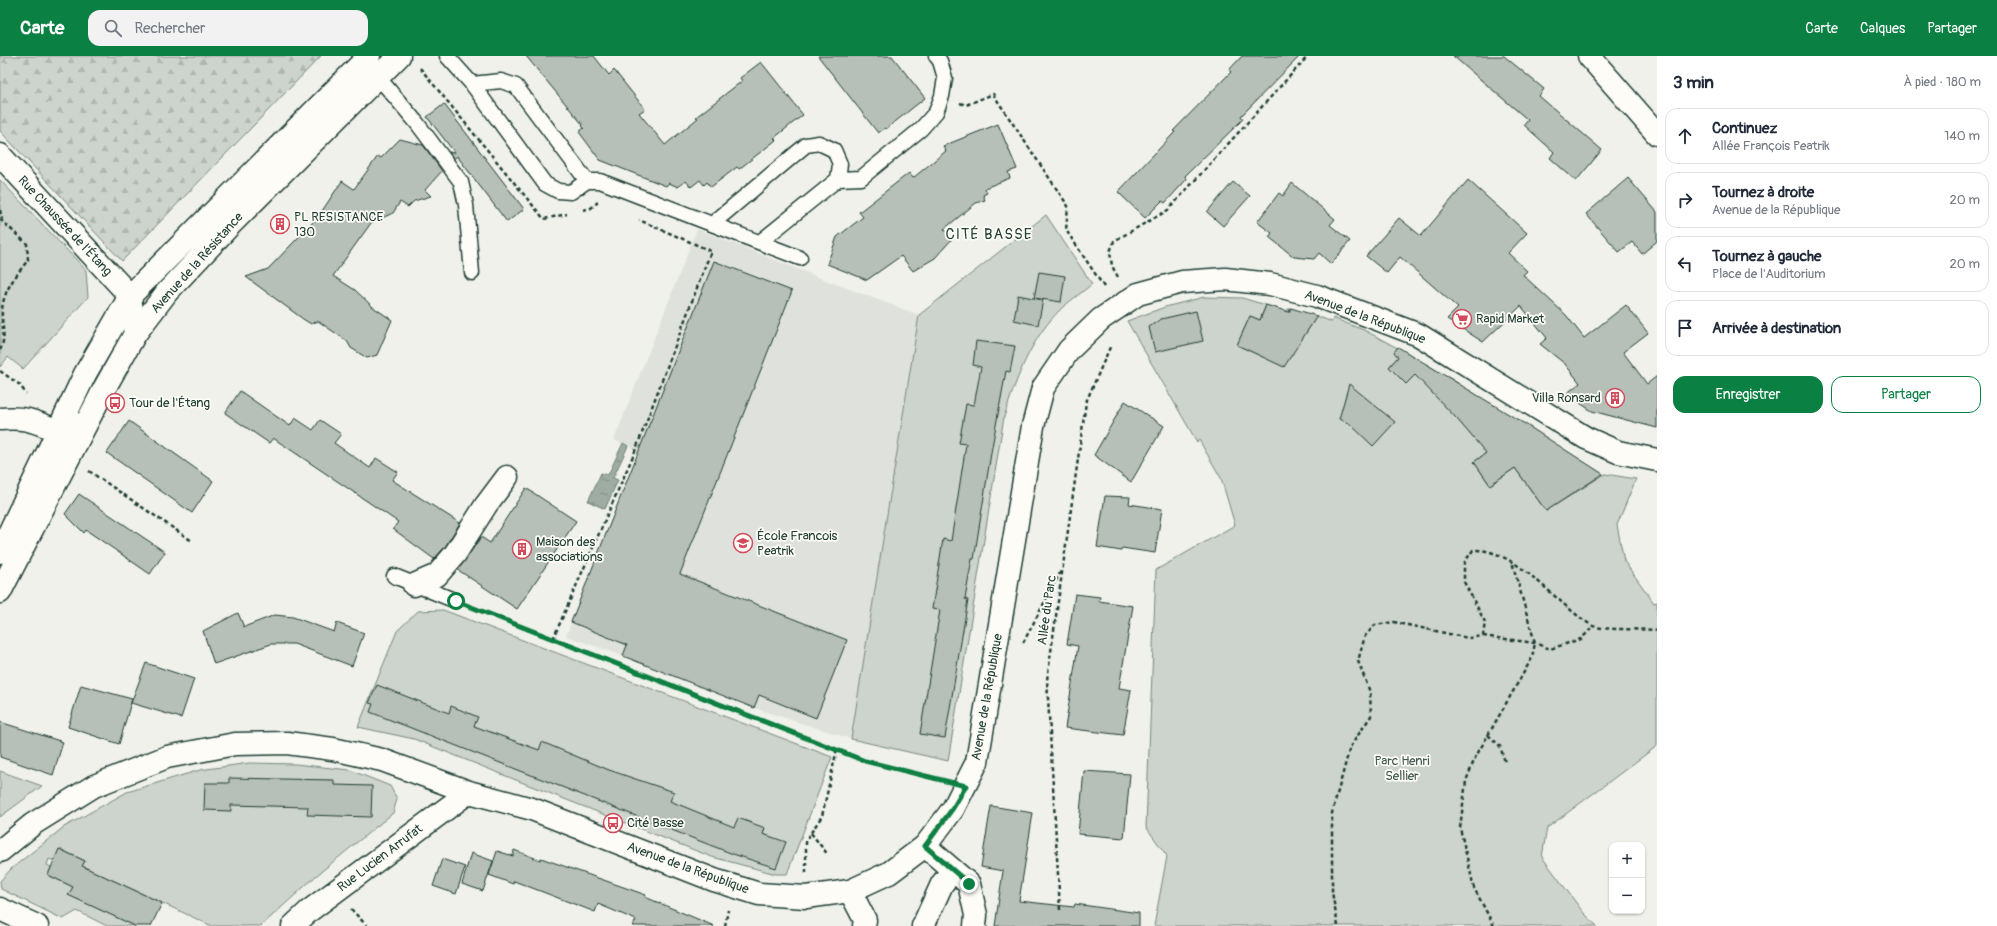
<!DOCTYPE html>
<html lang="fr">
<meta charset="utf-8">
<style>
:root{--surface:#fff;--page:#f2f2f3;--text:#1f2937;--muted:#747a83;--line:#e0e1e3;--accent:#0b8043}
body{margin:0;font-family:Pangolin,sans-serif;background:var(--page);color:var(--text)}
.controls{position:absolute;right:12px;bottom:12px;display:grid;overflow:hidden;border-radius:8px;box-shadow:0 1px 3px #0004}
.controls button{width:36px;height:36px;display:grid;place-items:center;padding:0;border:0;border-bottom:1px solid var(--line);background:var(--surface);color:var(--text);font:20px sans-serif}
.stop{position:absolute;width:12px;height:12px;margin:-9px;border:3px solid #0b8043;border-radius:50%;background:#fff}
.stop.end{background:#0b8043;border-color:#fff;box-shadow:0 1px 4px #0008}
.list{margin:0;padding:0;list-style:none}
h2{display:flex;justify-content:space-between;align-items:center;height:52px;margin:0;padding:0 16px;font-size:17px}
h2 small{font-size:13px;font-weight:400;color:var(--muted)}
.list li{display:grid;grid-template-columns:26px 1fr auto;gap:12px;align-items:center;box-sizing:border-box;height:56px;margin:0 8px 8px;padding:0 8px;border:1px solid var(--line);border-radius:12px}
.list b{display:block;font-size:15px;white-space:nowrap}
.list p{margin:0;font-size:13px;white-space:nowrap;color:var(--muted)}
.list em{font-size:13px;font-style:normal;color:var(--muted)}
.actions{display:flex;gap:8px;padding:12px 16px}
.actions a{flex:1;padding:9px 0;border:1px solid var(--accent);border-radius:12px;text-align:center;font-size:14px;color:var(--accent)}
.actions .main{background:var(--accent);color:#fff}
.icon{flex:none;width:22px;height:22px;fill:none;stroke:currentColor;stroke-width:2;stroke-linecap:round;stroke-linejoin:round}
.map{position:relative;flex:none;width:1657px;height:870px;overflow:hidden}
header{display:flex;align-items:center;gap:24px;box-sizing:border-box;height:56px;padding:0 20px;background:var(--accent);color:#fff}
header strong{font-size:19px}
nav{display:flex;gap:22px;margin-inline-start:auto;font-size:14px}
.search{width:280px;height:36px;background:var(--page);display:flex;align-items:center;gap:10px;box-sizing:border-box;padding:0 14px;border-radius:12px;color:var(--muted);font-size:15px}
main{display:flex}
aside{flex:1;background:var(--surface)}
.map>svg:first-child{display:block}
</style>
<header>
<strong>Carte</strong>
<div class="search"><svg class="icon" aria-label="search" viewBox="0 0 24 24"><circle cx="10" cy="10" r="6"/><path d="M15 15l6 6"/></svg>Rechercher</div>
<nav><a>Carte</a><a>Calques</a><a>Partager</a></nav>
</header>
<main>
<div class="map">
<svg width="1657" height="870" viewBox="0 0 1657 870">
<defs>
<pattern id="forest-firs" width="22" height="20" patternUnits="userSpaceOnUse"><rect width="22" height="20" fill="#cdd3cd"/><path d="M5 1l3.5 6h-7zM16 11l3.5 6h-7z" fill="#b0b6b1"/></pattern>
<pattern id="water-ripples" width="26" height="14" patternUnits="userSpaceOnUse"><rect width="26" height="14" fill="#9faca4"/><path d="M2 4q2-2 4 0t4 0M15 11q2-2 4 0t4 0" fill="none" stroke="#818d86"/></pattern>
</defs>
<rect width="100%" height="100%" fill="#f0f1eb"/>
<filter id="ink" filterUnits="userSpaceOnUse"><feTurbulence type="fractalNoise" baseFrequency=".025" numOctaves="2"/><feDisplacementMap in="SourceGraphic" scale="8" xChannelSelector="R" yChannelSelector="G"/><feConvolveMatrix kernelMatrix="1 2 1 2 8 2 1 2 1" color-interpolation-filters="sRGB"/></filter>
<g filter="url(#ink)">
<path fill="#dfe2dc" d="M 697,173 L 828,225 L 919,259 L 851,683 L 754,652 L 623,600 L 566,580 L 640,395 L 614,384 Z"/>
<path fill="#cdd3cd" stroke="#768880" d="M 0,124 L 86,214 L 88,241 L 23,313 L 8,301 L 0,311 Z
M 1046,159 L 1092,228 C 1083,236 1072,243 1063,251 C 1031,281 1017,321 1004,361 L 948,705 L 851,683 L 919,259 Z
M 1204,241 L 1242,242 L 1266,249 L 1260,264 L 1250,260 L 1237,289 L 1263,301 L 1285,255 L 1291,252 L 1284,269 L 1304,280 L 1317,260 L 1332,266 L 1333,262 L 1366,275 L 1403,295 L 1389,311 L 1396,318 L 1426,308 L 1458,327 L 1440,344 L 1487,396 L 1474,406 L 1490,429 L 1515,412 L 1546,455 L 1605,418 L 1636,423 L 1617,469 L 1624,505 L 1654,547 L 1657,546 L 1657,690 L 1547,772 L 1542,801 L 1583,856 L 1597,870 L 1154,870 L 1167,800 L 1146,771 L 1156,514 L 1235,469 L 1221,422 L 1199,384 L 1197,386 L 1127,265 L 1165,251 Z
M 443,554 L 832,701 L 787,818 L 776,818 L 712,801 L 516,724 L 414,683 L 358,671 L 397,575 L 418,555 Z
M 249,707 L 295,708 L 350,714 L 390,730 L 397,743 L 393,757 L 317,819 L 261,870 L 212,870 L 82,810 L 85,805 L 60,793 L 54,805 L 49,803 L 47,809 L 51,811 L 48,819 L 73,831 L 69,839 L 135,870 L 107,870 L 77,855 L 63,863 L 1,833 L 0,825 L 12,812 L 64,771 L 127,736 L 200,714 Z
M 0,715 L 42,730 L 0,761 Z"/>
<path fill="url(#forest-firs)" stroke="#768880" d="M 0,0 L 321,0 L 122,205 L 0,75 Z"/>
<path fill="url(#water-ripples)" stroke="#6c8077" d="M 623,387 L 628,390 L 613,422 L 618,424 L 605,453 L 588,445 L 601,417 L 608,419 Z"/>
<path fill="#b6bfb8" stroke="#1f3d34" d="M 526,0 L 594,0 L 609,19 L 614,14 L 645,53 L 639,57 L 665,89 L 698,62 L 696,61 L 742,25 L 740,22 L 761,6 L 803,59 L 774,82 L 776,84 L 739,113 L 737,111 L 711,131 L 707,126 L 704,129 L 700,124 L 691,131 L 686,125 L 678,131 L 669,127 L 666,130 L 600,104 L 579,76 L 584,72 L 582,70 L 583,69 Z
M 818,0 L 892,0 L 925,42 L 886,73 L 885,72 L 878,77 Z
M 1242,0 L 1300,0 L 1241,60 L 1243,63 L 1185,120 L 1187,123 L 1165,147 L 1162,145 L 1145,162 L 1118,136 L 1175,76 L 1173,75 L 1231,16 L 1229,14 Z
M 1453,0 L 1504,0 L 1544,33 L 1539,40 L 1602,94 L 1576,125 L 1550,102 L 1554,96 L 1524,69 L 1528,64 Z
M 444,48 L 524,153 L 507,166 L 457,100 L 454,103 L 449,96 L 455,97 L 427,61 Z
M 998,68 L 1017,113 L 1008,116 L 1010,122 L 985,132 L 987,137 L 983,139 L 985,144 L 976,147 L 944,173 L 952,183 L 935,202 L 913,215 L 901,200 L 867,224 L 827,208 L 837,181 L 863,161 L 859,156 L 909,117 L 913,122 L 946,95 L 943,90 Z
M 400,83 L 423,89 L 442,115 L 425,134 L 431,140 L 414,145 L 408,151 L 400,146 L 393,157 L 371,167 L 333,220 L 355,234 L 373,251 L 392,264 L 377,299 L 367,302 L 351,292 L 347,285 L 318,265 L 311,268 L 303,263 L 246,221 L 268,213 L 318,161 L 342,125 L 354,133 L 378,100 L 381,102 Z
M 1628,122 L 1657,156 L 1657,185 L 1642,198 L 1632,186 L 1619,196 L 1586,158 Z
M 1468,124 L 1527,177 L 1508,197 L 1527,215 L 1523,219 L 1566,259 L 1584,282 L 1626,249 L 1648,277 L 1623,296 L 1647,328 L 1657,320 L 1657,372 L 1592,355 L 1566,338 L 1580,327 L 1565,308 L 1540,288 L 1547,282 L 1521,250 L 1483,286 L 1447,263 L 1458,252 L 1400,201 L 1387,217 L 1366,200 L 1399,162 L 1421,180 Z
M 1233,126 L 1250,140 L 1223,170 L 1207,156 Z
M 1292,127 L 1335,163 L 1330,169 L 1350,185 L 1331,208 L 1319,197 L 1314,203 L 1294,201 L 1269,181 L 1272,177 L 1257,166 L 1279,137 L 1283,140 Z
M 714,205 L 792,235 L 680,518 L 847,584 L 816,662 L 759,639 L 754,652 L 623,600 L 627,589 L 571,566 Z
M 1039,216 L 1065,220 L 1061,246 L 1034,242 Z
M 1018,239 L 1043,244 L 1038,269 L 1014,264 Z
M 1266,249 L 1289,256 L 1291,252 L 1317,260 L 1284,311 L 1237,289 L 1250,260 L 1260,264 Z
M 1196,255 L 1203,285 L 1155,296 L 1149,271 L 1161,263 Z
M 976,285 L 1015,290 L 1010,316 L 1006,315 L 992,391 L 974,503 L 972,503 L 965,543 L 968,544 L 945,682 L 920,678 L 940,554 L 932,553 L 943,483 L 951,485 L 966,388 L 959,387 L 966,348 L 974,349 L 981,311 L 973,309 Z
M 1398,291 L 1525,368 L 1603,418 L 1546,455 L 1515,412 L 1490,429 L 1474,406 L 1486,397 L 1457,363 L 1415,319 L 1406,328 L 1389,311 L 1398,301 L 1394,296 Z
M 1349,328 L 1395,366 L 1373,390 L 1350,368 L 1339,363 Z
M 240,335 L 290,370 L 295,362 L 313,374 L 320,364 L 341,378 L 334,387 L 370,412 L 376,402 L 398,416 L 392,424 L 460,467 L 445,491 L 434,503 L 393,473 L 398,466 L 273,382 L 269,387 L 225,357 Z
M 1125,345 L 1164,370 L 1131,426 L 1094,399 Z
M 129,365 L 213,425 L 192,457 L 107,397 Z
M 526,432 L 576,465 L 517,553 L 458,514 L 481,481 L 490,487 Z
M 79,438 L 165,496 L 150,518 L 86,474 L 84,477 L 65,458 Z
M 1105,440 L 1130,441 L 1129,448 L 1162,453 L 1155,497 L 1122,492 L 1121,495 L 1097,491 Z
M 1075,538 L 1100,541 L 1099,545 L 1133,550 L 1119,632 L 1131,634 L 1123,679 L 1065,672 L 1078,590 L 1067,588 Z
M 238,557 L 244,571 L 275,559 L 293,561 L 334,576 L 337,567 L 364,577 L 352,610 L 294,588 L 271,588 L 214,608 L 203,575 Z
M 146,607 L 194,623 L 181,662 L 131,647 Z
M 81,629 L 132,643 L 119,688 L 68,671 Z
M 377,629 L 449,657 L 451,650 L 478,661 L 474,670 L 539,694 L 542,686 L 609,714 L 674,736 L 670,745 L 734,771 L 738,762 L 765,772 L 763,778 L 786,786 L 776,812 L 733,798 L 370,656 L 373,648 L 369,647 Z
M 0,666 L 63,686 L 53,719 L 0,701 Z
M 1084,715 L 1130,718 L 1124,782 L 1078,778 Z
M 229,722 L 334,724 L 334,729 L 372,730 L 371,761 L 307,759 L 308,751 L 231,749 L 231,755 L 204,754 L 205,727 L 229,727 Z
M 991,750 L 1033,757 L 1019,845 L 1074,851 L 1075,848 L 1139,857 L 1139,870 L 995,870 L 1003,815 L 981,811 Z
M 59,793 L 85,805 L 82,810 L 162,847 L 151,870 L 135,870 L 68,839 L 73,831 L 48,819 Z
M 514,794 L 540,804 L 541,802 L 646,839 L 645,841 L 714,870 L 633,870 L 636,864 L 598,848 L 595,856 L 514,825 L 513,828 L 489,819 L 497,795 L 513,800 Z
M 471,797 L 493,805 L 483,835 L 462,828 Z
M 442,803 L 465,811 L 456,838 L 433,830 Z"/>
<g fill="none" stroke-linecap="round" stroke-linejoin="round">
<defs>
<path id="service" d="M 447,0 L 472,28 L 545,128 L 558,135 L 571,136 L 587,125 L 600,125 L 800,202
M 378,21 L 417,67 L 461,126 L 466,149 L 472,217
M 472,28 L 501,25 L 516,30 L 587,125
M 712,168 L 806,89 L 819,87 L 834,94 L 840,108 L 838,123
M 760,186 L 838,123 L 861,122 L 921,73 L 936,56 L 942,40 L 945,22 L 940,5 L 936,0
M 394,520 L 456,545"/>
<path id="minor" d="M 1589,0 L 1657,78
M 0,99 L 130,240 L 135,278
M 0,363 C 28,361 33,365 58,375 L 75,368
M 414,529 L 437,519 L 455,498 L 486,449 L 507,421
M 925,790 L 969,828 L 976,859 L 975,870
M 850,835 L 865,864 L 864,870
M 0,853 L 37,870
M 923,870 L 942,828 L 953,814"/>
<path id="tertiary" d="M 0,795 L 33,768 L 94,730 L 167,701 L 235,688 L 287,687 L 333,693 L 382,704 L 469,736 L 532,753 L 714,824 L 759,838 L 806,841 L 850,835 L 889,817 L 925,790 L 953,753 L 977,706 L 1033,370 L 1043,332 L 1069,294 L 1101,263 L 1138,238 L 1182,226 L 1225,223 L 1270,228 L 1317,240 L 1419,279 L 1586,382 L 1618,396 L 1657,404
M 293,870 L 309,855 L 469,736"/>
<path id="secondary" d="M 0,496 L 85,318 L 130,240 L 369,0
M 0,536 L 104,333 L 135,278 L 167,236 L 231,168 L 399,0"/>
</defs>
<use href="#service" stroke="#1f3d34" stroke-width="17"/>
<use href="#minor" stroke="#1f3d34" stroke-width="25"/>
<use href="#tertiary" stroke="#1f3d34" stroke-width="25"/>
<use href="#secondary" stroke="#1f3d34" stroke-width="25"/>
<path stroke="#1f3d34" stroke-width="2.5" stroke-dasharray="4 3" stroke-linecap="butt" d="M 420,12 L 544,163 L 567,158
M 960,47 L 966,49 L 993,38 L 1068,150 L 1066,174 L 1104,231
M 0,154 L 2,163
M 583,154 L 591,152 L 598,146
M 0,163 L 27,188 L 28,204 C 16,220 3,234 2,255 C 1,268 7,282 0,294
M 1118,221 L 1112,210 L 1110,196 L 1114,185 L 1168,154 L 1308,0
M 0,315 L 20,329 L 26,338
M 89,415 L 192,485
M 474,552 L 865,705 L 941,724
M 1483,580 L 1535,587 L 1550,593 L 1581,583 L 1594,570
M 553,583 L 636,393 L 711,195 L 639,164
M 1023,587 L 1062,513
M 1488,679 L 1500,690 L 1505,706
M 811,777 L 828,799
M 806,817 L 806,784 L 822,760 L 837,693
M 351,853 L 367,870
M 1060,854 L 1047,624 L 1086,346 L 1111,289
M 725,870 L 728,854
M 1338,870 L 1332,836 L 1332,757 L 1350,691 L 1371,660 L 1370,636 L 1358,605 L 1365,580 L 1375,569 L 1394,566 L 1468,582 L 1483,580 L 1485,566 L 1464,526 L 1464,507 L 1473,494 C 1517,492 1556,549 1593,570 C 1601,574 1645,573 1657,574
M 1494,870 L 1474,832 L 1460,772 L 1466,725 L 1475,702 L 1532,602 L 1535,587 L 1512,506"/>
<use href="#service" stroke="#fdfcf7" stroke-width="14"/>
<use href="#minor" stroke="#fdfcf7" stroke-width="22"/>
<use href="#tertiary" stroke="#fdfcf7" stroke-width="22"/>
<use href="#secondary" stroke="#fdfcf7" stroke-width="22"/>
</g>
</g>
<g fill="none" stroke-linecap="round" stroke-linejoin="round" filter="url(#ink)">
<path stroke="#0b8043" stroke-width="5" d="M 456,545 L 865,705 L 966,730 L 953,752 L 925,790 L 969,828"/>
</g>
<defs>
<symbol id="building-ring" viewBox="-11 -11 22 22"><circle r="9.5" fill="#fdfcf7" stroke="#d1495b" stroke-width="1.5"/><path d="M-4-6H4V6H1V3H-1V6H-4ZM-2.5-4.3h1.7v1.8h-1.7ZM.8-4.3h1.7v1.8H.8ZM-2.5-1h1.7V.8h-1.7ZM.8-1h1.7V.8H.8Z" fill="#d1495b"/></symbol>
<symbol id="supermarket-ring" viewBox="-11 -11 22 22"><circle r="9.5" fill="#fdfcf7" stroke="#d1495b" stroke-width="1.5"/><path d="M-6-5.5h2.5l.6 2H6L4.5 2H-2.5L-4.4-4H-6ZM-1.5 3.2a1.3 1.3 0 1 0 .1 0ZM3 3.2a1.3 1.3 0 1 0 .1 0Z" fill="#d1495b"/></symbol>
<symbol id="bus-ring" viewBox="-11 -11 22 22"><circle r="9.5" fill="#fdfcf7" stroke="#d1495b" stroke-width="1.5"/><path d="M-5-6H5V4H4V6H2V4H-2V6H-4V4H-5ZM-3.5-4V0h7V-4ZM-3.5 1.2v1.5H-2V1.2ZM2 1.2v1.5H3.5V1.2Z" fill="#d1495b"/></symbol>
<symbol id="school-ring" viewBox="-11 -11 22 22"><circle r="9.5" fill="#fdfcf7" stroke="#d1495b" stroke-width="1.5"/><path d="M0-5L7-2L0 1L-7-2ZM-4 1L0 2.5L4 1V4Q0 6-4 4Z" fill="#d1495b"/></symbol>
</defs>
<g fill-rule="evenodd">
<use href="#building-ring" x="269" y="157" width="22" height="22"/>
<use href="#supermarket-ring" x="1451" y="252" width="22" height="22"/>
<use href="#building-ring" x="1604" y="331" width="22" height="22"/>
<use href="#bus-ring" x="104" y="336" width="22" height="22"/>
<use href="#school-ring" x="732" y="476" width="22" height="22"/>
<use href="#building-ring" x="511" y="482" width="22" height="22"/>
<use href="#bus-ring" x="602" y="756" width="22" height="22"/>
</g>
<g text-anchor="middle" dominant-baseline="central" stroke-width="3.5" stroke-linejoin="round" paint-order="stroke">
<g font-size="13" fill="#1f3d34" stroke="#fdfcf7" text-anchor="start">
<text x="294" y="161">PL RESISTANCE<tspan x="294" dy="15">130</tspan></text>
<text x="1476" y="263">Rapid Market</text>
<text x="1601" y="342" text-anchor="end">Villa Ronsard</text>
<text x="129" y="347">Tour de l'Étang</text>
<text x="757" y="480">École Francois<tspan x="757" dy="15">Peatrik</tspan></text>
<text x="536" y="486">Maison des<tspan x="536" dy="15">associations</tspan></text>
<text x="627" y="767">Cité Basse</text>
</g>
<g font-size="13" fill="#1f3d34" stroke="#fdfcf7">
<text transform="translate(65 170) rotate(47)">Rue Chaussée de l'Étang</text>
<text transform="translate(197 207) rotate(-48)">Avenue de la Résistance</text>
<text transform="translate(1365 261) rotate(21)">Avenue de la République</text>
<text transform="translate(1047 554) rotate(-82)">Allée du Parc</text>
<text transform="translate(987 641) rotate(-80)">Avenue de la République</text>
<text transform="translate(380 802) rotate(-37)">Rue Lucien Arrufat</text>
<text transform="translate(688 812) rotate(20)">Avenue de la République</text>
</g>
<g font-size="13" fill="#425b53" stroke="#fdfcf7">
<text x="1402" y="705">Parc Henri<tspan x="1402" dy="15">Sellier</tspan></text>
</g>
<g font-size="15" letter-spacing="1" fill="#1f3d34" stroke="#fdfcf7">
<text x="989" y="178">CITÉ BASSE</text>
</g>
</g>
</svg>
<div class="controls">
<button>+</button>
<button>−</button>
</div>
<div class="stop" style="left:456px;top:545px"></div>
<div class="stop end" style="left:969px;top:828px"></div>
</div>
<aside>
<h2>3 min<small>À pied · 180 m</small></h2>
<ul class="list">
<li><svg class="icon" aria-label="ahead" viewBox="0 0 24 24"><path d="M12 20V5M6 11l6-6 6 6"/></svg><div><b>Continuez</b><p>Allée François Peatrik</p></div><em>140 m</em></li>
<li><svg class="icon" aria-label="right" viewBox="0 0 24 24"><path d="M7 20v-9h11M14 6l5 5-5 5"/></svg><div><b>Tournez à droite</b><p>Avenue de la République</p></div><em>20 m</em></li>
<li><svg class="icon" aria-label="left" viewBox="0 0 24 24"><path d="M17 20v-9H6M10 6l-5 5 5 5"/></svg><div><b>Tournez à gauche</b><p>Place de l'Auditorium</p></div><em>20 m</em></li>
<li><svg class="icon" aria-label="arrive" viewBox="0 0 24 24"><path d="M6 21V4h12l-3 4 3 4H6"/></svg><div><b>Arrivée à destination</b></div></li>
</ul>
<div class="actions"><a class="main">Enregistrer</a><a>Partager</a></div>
</aside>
</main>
